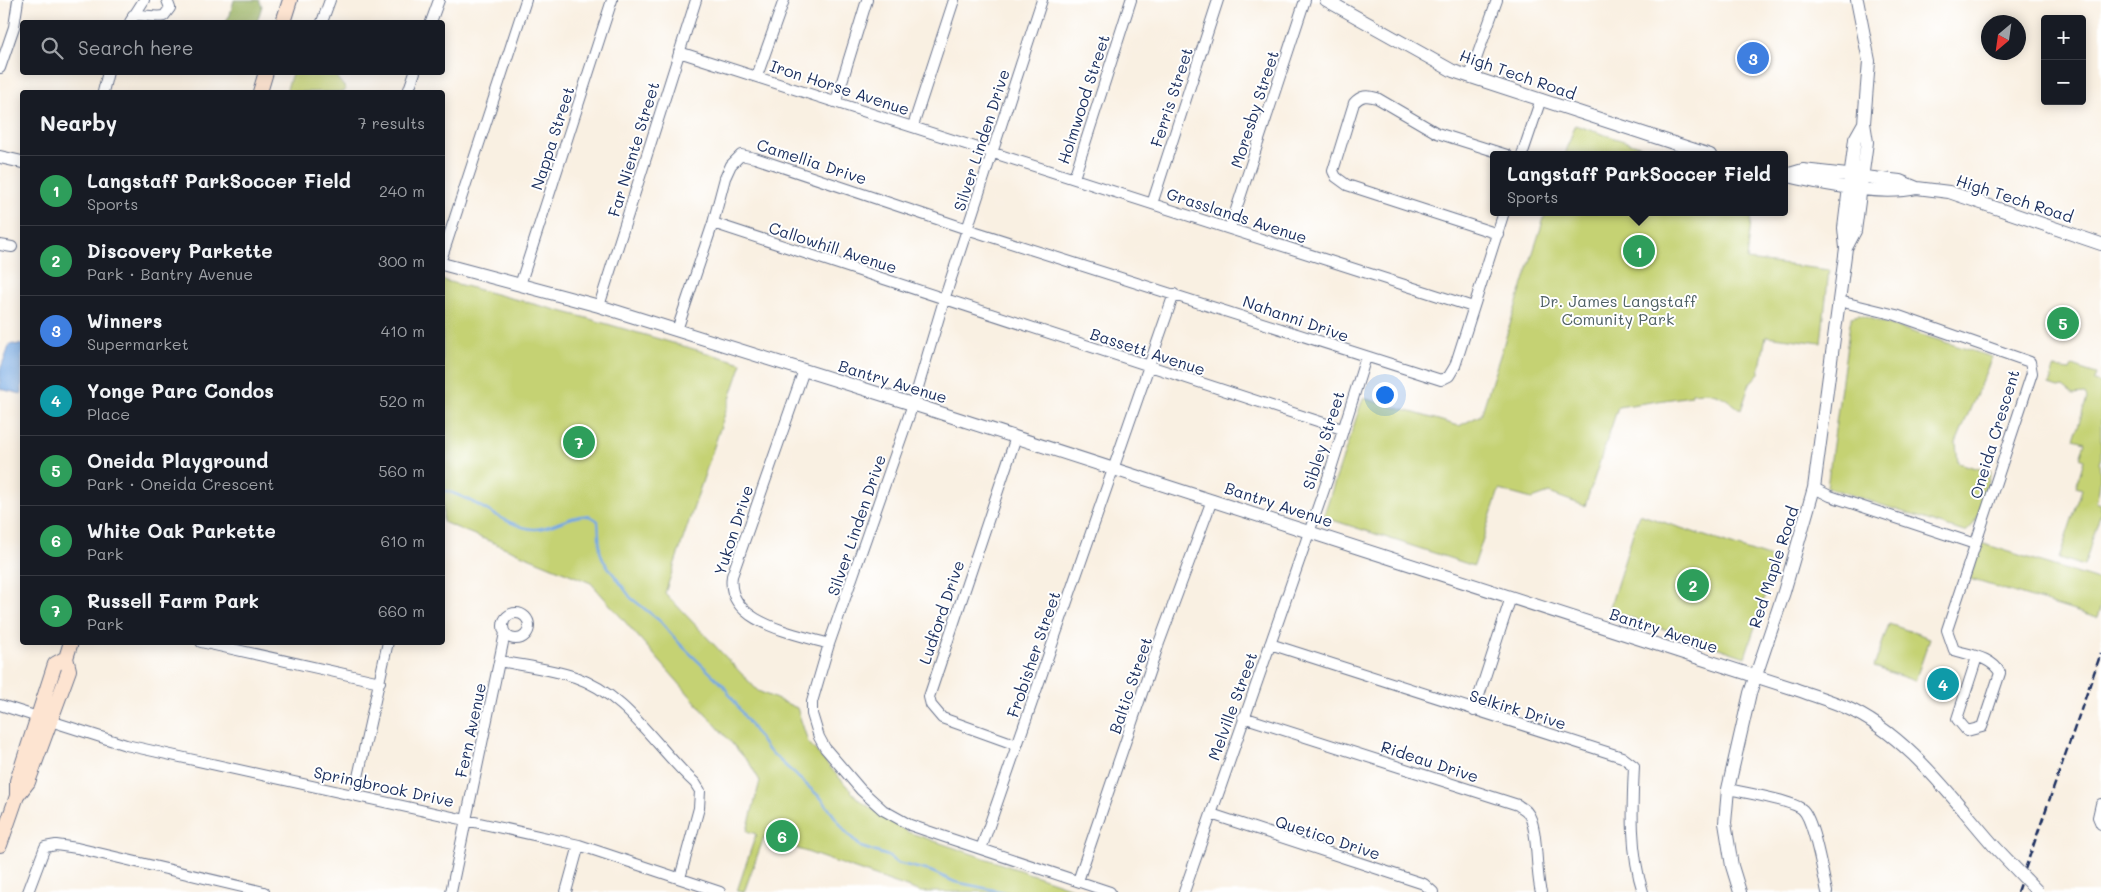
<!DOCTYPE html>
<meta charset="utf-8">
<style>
:root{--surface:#171b24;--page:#242831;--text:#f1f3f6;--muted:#9ea1a6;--line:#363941;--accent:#8c9099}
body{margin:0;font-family:Mali,sans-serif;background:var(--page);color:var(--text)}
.controls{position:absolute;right:15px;top:15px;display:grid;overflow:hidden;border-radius:5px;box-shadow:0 2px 12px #0003}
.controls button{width:45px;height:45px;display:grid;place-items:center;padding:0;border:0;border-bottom:1px solid var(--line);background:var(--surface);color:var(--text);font:25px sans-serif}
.compass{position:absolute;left:1981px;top:15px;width:45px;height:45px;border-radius:50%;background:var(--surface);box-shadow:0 2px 12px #0003;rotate:209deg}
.you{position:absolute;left:1384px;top:394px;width:18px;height:18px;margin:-12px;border:4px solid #fff;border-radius:50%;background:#1a73e8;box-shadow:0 0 0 8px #1a73e833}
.badge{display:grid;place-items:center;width:32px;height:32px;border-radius:50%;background:var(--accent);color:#fff;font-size:16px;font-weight:700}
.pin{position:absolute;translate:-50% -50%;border:2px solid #fff;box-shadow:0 1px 5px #0006}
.popup{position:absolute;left:1490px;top:151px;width:298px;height:65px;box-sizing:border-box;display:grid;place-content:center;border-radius:5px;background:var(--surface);filter:drop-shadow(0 1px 4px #0005);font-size:16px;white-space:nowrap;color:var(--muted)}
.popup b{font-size:19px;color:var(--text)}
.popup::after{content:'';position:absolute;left:50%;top:100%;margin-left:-10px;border:10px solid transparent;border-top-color:var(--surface)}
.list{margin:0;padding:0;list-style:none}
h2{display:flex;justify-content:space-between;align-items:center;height:65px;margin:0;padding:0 20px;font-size:21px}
h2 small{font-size:16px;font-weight:400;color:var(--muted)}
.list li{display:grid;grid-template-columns:32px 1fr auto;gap:15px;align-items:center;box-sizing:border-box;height:70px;padding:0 20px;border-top:1px solid var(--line)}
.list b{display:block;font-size:19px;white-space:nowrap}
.list p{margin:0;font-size:16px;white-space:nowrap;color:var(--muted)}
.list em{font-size:16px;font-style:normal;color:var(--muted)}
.icon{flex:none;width:28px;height:28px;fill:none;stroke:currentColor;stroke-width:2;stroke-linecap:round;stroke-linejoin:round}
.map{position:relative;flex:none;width:2101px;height:892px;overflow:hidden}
.search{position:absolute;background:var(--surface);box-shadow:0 2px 12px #0003;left:20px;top:20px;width:425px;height:55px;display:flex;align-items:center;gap:12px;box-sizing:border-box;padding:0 18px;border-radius:5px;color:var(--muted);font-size:19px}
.panel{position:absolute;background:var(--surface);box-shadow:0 2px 12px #0003;left:20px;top:90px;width:425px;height:555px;border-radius:5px}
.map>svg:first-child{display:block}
</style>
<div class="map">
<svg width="2101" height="892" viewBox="0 0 2101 892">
<rect width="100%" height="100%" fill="#fff"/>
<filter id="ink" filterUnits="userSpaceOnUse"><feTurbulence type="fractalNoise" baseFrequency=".02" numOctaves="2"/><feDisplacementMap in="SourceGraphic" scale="10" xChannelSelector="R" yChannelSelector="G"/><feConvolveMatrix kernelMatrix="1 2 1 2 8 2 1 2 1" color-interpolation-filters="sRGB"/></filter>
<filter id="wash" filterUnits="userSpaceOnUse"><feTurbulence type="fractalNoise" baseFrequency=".0096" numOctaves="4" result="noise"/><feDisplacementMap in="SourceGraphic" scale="20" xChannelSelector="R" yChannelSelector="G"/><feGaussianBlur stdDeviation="1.12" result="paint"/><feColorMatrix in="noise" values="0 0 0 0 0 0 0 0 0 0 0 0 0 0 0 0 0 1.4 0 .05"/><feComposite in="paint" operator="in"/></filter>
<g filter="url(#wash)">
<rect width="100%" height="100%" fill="#f9f0e2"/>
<path fill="#c5d273" stroke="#708068" d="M 292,73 L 333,73 L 346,89 L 344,92 L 286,92 Z
M 1575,125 L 1667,155 L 1565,155 Z
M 1546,212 L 1752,212 L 1747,260 L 1829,270 L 1821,343 L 1766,336 L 1759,373 L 1750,383 L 1741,410 C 1723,396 1716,390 1692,393 L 1691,396 L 1618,407 L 1585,506 L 1549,493 L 1532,499 L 1499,490 L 1474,566 L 1323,517 L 1363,398 L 1459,426 L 1481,415 Z
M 442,280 L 583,317 L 742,363 L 665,593 L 758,691 L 797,708 L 808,742 L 859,800 L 892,822 L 908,832 L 1084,892 L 921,892 L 764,837 L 744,892 L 737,891 L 756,834 L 747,831 L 760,781 L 750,764 L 591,583 L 443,522 Z
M 1859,315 L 1992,357 L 1956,443 L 1958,463 L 1991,472 C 1987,485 1978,529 1964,532 L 1827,487 L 1850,323 L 1852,317 Z
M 2072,366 L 2096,374 L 2094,381 L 2101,383 L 2101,457 L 2099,464 C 2101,474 2100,491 2096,502 L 2101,504 L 2101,512 L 2084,566 L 2059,558 L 2082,489 L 2076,487 L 2084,460 L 2080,458 L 2085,442 L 2074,439 L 2087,398 L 2085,394 L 2073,395 L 2063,387 L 2058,388 L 2049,385 L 2054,368 L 2070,370 Z
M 1639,514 L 1777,560 L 1745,657 L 1609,610 Z
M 1981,543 L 2101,581 L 2101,606 L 2097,618 L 1970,579 Z
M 1889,624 L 1930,638 L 1915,681 L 1874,667 Z"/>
<path fill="#9cb465" stroke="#5c7262" d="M 234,0 L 259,0 L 262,6 L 257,22 L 225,22 L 230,15 Z"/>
<path fill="#76a9e2" stroke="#486ca0" d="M 10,344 L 22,345 L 22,394 L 0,389 L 0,370 Z"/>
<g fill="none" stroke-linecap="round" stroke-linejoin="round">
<path stroke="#76a9e2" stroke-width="2.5" d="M 442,490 C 472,496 507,528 534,529 C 555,530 581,505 598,521 L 600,551 L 603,560 L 631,598 L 660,621 L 680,644 L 723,685 L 766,748 L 822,799 L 845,831 L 861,847 L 888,856 L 897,863 L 930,871 L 955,882 L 1004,892"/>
</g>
</g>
<g filter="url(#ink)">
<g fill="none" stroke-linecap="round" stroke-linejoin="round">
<defs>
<path id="minor" d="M 1042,0 L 944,300 L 913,404 L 829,644 L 812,702 L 812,714 L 819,737 L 825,748 L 861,790 L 883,810 L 910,825 L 942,836 L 1110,892
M 133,15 C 144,14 153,18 164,16 L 170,8 L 167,0
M 130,22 L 144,0
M 322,22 L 330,0
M 431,22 L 439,0
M 679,52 L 1473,307
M 0,68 L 14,27 L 18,0
M 757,76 L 784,0
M 1470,76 L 1497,0
M 103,92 L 108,72
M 408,92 L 415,72
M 836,101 L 867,0
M 913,126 L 954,0
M 1522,155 L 1541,99
M 1074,178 L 1131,0
M 1152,204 L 1218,0
M 713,223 L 1342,429
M 1230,228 L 1305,0
M 1498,234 L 1347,185 L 1336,177 L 1333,171 L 1354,103 C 1361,95 1367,95 1377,98 L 1437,133 L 1507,155
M 0,245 L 12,247
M 442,257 L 526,0
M 520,285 L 612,0
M 1839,301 L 1896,315 L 2030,362 L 2032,373 L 1947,630 L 1954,650 C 1970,655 1992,657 2000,673 L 1982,727 L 1967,731 L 1957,719 L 1977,657
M 599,306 L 696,0
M 677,330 L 713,223 L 725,178 L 731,165 L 741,155 L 755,158 L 967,229 L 1441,380 L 1449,376 L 1455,366 L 1504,212
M 804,370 L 732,576 C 725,623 795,633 829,644
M 1016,437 L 929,697 L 931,705 L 942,718 L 1017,745
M 1814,488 L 1830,496 L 1975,544
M503 626a13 13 0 1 1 26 0a13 13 0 1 1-26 0Z
M 201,642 L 380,682
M 1270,644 L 1622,757 L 1634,766 C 1632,808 1630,852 1643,892
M 500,661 C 525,666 551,669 575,677 C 628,695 656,748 695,783 L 700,791 L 699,808 L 680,878
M 0,705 L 126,745 L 579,845 L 720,892
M 1474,711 L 1511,597
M 1243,717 L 1518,805 C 1520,807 1525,809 1527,812 C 1539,826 1535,872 1541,892
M 1728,789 C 1742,792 1795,801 1803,810 C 1814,821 1823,874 1827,892
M 354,795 L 388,642
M 2101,804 L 2098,817 L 2101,824
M 1211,814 L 1424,884 L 1433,892
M 981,849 L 1174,294
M 1078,881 L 1159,643 L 1212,500
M 28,892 L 45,847 L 56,845 L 77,848 L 264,892
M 451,892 L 505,633
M 566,892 L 579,845
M 1184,892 L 1328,478 L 1366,357"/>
<path id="tertiary" d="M 1326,0 L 1453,71 L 1710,155
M 0,157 L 22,162
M 1784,175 C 1821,184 1881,196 1917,188
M 1786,175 L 1803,170 L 1900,181 L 1917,188 L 1949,192 L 2101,244
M 1846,248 L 1855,231 L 1867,142 L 1864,123 L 1869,61 L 1857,0
M 442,264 L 599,306 L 925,408 L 1795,689 C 1811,695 1829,700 1845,707 C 1907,734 1951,797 1994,846
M 1740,892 L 1732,866 L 1725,823 L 1728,789 L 1750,693 L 1784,592 L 1814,488 L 1846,248 L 1844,228 L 1855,139 L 1864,123"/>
<path id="secondary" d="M 283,22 L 290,0
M 260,92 L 266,72
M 17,796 L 17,781 L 55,664 L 66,658
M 0,845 L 17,796 L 28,782 L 69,670 L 66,658 L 71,642"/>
</defs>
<use href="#minor" stroke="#69738c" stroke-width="12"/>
<use href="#tertiary" stroke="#69738c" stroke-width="14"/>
<use href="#secondary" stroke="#69738c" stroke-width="16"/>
<use href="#minor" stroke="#fff" stroke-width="10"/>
<use href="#tertiary" stroke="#fff" stroke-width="12"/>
<use href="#secondary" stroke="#fde4d1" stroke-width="14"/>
<path stroke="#1b2f5e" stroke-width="2.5" stroke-dasharray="8 4" stroke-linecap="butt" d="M 2017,892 L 2101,653"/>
<defs>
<path id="tertiary-bridge" d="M 1994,846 L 2038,892"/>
</defs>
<use href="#tertiary-bridge" stroke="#69738c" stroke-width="14" stroke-linecap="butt"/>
<use href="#tertiary-bridge" stroke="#fff" stroke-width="12"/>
</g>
</g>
<g text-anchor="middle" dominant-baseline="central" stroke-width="4" stroke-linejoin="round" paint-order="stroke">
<g font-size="16" fill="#1b2f5e" stroke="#fff">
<text transform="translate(1518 74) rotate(19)">High Tech Road</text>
<text transform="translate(840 87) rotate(18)">Iron Horse Avenue</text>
<text transform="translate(1171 97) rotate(-72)">Ferris Street</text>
<text transform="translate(1083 99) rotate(-72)">Holmwood Street</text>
<text transform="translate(1254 109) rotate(-72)">Moresby Street</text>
<text transform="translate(552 138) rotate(-72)">Nappa Street</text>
<text transform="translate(981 140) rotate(-72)">Silver Linden Drive</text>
<text transform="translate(633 149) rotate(-73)">Far Niente Street</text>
<text transform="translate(812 161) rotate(18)">Camellia Drive</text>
<text transform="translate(2015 198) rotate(18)">High Tech Road</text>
<text transform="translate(1237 215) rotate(18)">Grasslands Avenue</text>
<text transform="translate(833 247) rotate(18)">Callowhill Avenue</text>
<text transform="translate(1296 318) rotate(19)">Nahanni Drive</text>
<text transform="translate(1148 351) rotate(18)">Bassett Avenue</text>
<text transform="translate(893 381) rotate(17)">Bantry Avenue</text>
<text transform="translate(1994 434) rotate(-73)">Oneida Crescent</text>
<text transform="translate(1323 440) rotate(-72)">Sibley Street</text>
<text transform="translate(1279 504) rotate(18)">Bantry Avenue</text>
<text transform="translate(856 525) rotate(-71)">Silver Linden Drive</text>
<text transform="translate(733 530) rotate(-72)">Yukon Drive</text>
<text transform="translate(1773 567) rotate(-72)">Red Maple Road</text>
<text transform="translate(941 612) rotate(-71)">Ludford Drive</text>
<text transform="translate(1664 630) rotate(18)">Bantry Avenue</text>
<text transform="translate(1033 654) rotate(-71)">Frobisher Street</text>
<text transform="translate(1130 685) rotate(-71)">Baltic Street</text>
<text transform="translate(1232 706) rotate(-70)">Melville Street</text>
<text transform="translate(1518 709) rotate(17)">Selkirk Drive</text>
<text transform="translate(470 730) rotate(-78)">Fern Avenue</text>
<text transform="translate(1430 761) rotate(18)">Rideau Drive</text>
<text transform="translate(384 786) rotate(12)">Springbrook Drive</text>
<text transform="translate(1328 837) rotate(18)">Quetico Drive</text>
</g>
<g font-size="16" fill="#4e6064" stroke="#fff">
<text x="1618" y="300">Dr. James Langstaff<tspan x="1618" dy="18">Comunity Park</tspan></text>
</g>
</g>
</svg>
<div class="controls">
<button>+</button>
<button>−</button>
</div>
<svg class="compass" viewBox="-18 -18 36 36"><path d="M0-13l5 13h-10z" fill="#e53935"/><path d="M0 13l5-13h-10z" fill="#9ea1a6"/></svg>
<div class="you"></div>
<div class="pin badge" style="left:1639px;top:251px;background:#2e9e5b">1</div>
<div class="popup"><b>Langstaff ParkSoccer Field</b>Sports</div>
<div class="pin badge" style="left:1693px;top:585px;background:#2e9e5b">2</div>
<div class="pin badge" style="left:1753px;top:58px;background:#3f7fe0">3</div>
<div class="pin badge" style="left:1943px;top:684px;background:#0f9aa8">4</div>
<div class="pin badge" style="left:2063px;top:323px;background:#2e9e5b">5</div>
<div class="pin badge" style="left:782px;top:836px;background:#2e9e5b">6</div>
<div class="pin badge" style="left:579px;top:442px;background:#2e9e5b">7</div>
<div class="search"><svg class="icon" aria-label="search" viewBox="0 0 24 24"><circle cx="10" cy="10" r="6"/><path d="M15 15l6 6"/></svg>Search here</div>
<section class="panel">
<h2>Nearby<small>7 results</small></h2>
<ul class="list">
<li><span class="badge" style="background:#2e9e5b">1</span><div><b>Langstaff ParkSoccer Field</b><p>Sports</p></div><em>240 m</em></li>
<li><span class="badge" style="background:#2e9e5b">2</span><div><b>Discovery Parkette</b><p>Park · Bantry Avenue</p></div><em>300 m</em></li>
<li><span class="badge" style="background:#3f7fe0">3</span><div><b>Winners</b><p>Supermarket</p></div><em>410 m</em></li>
<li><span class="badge" style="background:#0f9aa8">4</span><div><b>Yonge Parc Condos</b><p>Place</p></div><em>520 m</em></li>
<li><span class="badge" style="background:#2e9e5b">5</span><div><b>Oneida Playground</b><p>Park · Oneida Crescent</p></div><em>560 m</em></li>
<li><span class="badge" style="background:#2e9e5b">6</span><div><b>White Oak Parkette</b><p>Park</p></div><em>610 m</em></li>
<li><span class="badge" style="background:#2e9e5b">7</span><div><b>Russell Farm Park</b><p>Park</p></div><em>660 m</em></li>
</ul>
</section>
</div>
